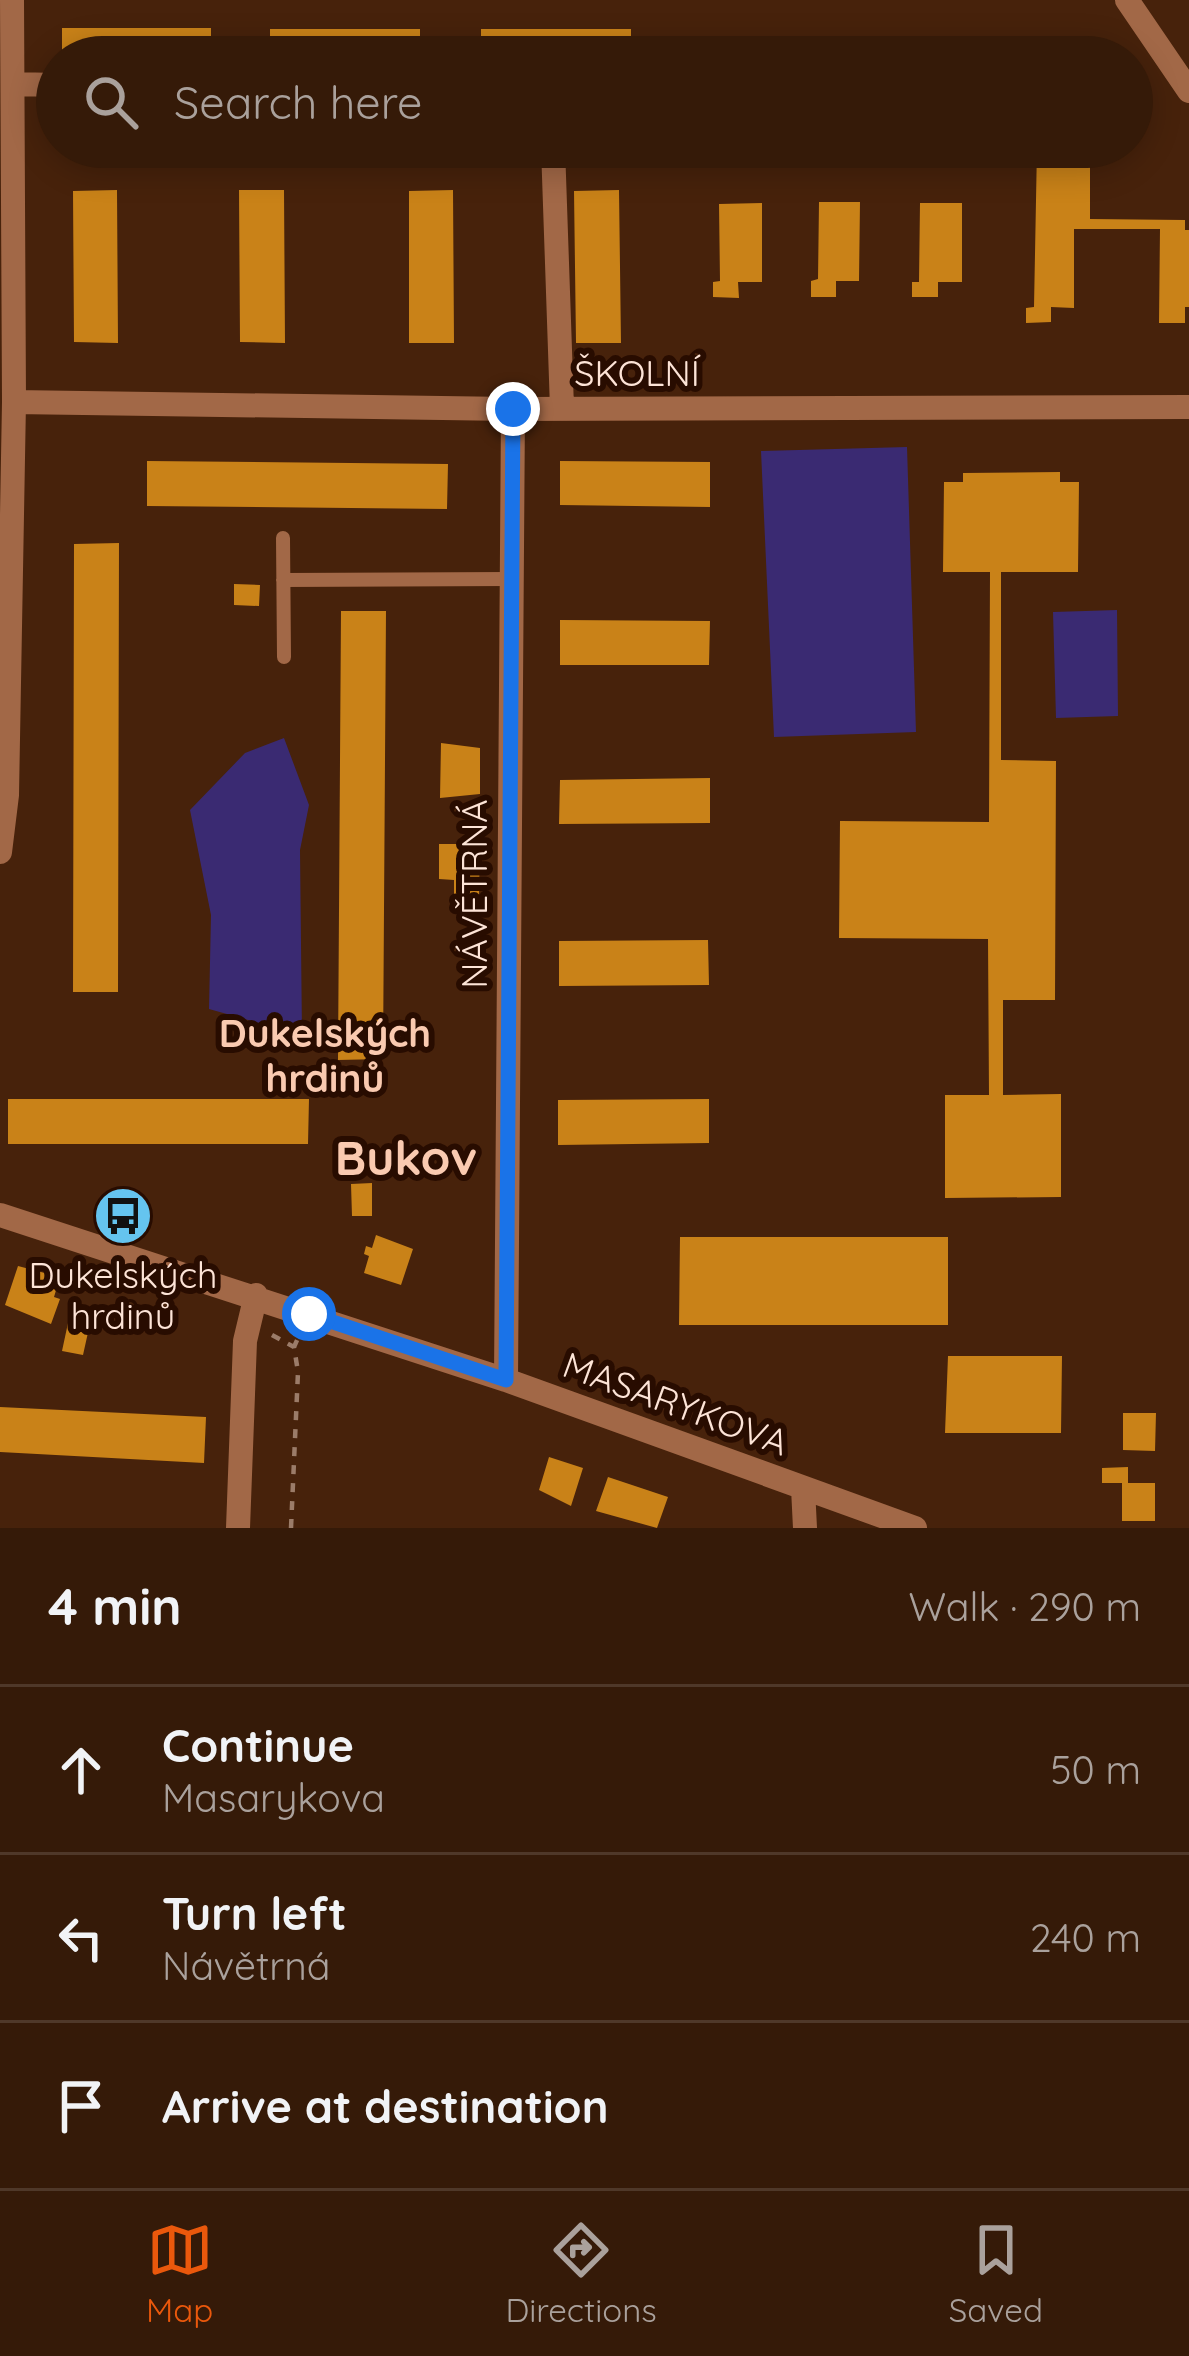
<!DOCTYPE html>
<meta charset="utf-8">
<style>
:root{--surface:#351a08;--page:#402716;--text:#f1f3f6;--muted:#aaa19c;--line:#4f3829;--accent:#ea580c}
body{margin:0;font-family:Quicksand,sans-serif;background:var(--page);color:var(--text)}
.stop{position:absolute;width:36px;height:36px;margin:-27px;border:9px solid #1a73e8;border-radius:50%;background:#fff}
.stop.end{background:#1a73e8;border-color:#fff;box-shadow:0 3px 12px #0008}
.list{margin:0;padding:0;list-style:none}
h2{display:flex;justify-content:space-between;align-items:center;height:156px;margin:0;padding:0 48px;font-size:51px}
h2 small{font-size:39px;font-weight:400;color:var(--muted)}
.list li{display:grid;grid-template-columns:78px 1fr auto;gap:36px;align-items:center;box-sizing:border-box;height:168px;padding:0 48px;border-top:3px solid var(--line)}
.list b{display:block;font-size:45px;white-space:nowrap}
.list p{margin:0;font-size:39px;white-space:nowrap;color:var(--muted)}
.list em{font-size:39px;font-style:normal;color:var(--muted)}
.icon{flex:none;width:66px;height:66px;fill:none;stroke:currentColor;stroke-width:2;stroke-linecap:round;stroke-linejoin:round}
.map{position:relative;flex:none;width:1189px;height:1528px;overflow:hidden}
.search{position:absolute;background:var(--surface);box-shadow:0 6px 30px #0003;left:36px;right:36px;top:36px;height:132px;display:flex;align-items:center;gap:30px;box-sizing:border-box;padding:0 42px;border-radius:66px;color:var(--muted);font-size:45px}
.sheet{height:660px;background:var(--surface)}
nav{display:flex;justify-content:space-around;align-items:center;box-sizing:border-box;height:168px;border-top:3px solid var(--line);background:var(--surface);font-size:33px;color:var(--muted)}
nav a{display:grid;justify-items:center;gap:6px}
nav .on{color:var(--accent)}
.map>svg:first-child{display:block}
</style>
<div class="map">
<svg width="1189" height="1528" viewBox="0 0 1189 1528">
<rect width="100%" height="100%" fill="#47220b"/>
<path fill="#3a2a72" d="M 907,447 L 916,732 L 774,737 L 761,451 Z
M 1117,610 L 1118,716 L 1056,718 L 1053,612 Z
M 284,738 L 309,805 L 300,850 L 302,1035 L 209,1009 L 211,915 L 190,810 L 245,753 Z"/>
<path fill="#c98218" d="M 62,28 L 211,28 L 211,57 L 62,57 Z
M 270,29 L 420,29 L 420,57 L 270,57 Z
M 481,29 L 631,29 L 631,57 L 481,57 Z
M 1037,147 L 1090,147 L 1090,219 L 1185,220 L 1185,230 L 1189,230 L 1189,307 L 1185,307 L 1185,323 L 1159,323 L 1160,229 L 1074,229 L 1074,308 L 1051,307 L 1051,322 L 1026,323 L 1026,308 L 1034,307 Z
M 117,190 L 118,343 L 74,342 L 73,191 Z
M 239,190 L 284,190 L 285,343 L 240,342 Z
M 453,190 L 454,343 L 409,343 L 409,191 Z
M 619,190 L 621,343 L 576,343 L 574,191 Z
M 819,202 L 860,202 L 859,281 L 836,281 L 836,297 L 811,297 L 811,281 L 818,279 Z
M 762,203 L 762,282 L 738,282 L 739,298 L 713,297 L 713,282 L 720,281 L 719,204 Z
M 920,203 L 962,203 L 962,282 L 938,282 L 938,297 L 912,297 L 912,282 L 919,282 Z
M 147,461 L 448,464 L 447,509 L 147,506 Z
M 560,461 L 710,462 L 710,507 L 560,505 Z
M 1060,472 L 1060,482 L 1079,482 L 1078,572 L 1001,572 L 1001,760 L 1056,761 L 1055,1000 L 1003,1000 L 1003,1095 L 1061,1094 L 1061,1197 L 945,1198 L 945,1095 L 989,1095 L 988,939 L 839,938 L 840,821 L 989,822 L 990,572 L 943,572 L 944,482 L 963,482 L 963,473 Z
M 119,543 L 118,992 L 73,992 L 74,544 Z
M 234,584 L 260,585 L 259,606 L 234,605 Z
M 341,611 L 386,611 L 383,1059 L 338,1060 Z
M 560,620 L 710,621 L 709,665 L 560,665 Z
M 441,743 L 480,748 L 480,794 L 440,798 Z
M 710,778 L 710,823 L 559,824 L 560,780 Z
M 439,844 L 480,844 L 479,895 L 454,896 L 454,880 L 439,879 Z
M 708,940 L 709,985 L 559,986 L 559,941 Z
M 8,1099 L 309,1099 L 308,1144 L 8,1144 Z
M 709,1099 L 709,1143 L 558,1145 L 558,1100 Z
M 372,1183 L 372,1216 L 352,1216 L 351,1184 Z
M 376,1235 L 413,1249 L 401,1285 L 364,1273 L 369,1256 L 364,1254 L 366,1246 L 372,1248 Z
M 680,1237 L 948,1237 L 948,1325 L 679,1325 Z
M 18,1266 L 60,1277 L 54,1297 L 60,1299 L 51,1324 L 5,1305 Z
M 68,1323 L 89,1328 L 83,1355 L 62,1351 Z
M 948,1356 L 1062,1356 L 1061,1433 L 945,1433 Z
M 0,1407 L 206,1417 L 204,1463 L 0,1452 Z
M 1123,1413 L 1156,1413 L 1155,1451 L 1123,1450 Z
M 549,1457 L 583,1468 L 571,1506 L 539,1490 Z
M 1128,1467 L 1128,1483 L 1155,1483 L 1155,1521 L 1122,1521 L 1122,1483 L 1102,1483 L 1102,1468 Z
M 608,1477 L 668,1497 L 657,1528 L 596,1511 Z"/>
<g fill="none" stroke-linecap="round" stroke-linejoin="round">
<path stroke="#9b7c69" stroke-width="4.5" stroke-dasharray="9 9" stroke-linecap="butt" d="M 272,1335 L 294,1347
M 291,1528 L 298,1372 L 294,1347 L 298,1338"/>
<path stroke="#a26847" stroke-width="14" d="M 283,538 L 284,657
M 283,580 L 512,579"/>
<path stroke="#a26847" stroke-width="24" d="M 1127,0 L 1189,91
M 13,84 L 57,85
M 553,147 L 562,408
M 14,402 L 513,409 L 1189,407
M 0,852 L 7,795 L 14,402 L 12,0
M 0,1215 L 506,1380 L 915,1528
M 506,1380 L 513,409
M 803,1488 L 805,1528
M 238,1528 L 245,1341 L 256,1295"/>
</g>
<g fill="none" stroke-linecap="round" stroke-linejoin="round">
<path stroke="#1a73e8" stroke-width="15" d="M 309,1314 L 506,1380 L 513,409"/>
</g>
<defs>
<symbol id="bus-disc" viewBox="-11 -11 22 22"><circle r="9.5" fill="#65c4ef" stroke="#280c00"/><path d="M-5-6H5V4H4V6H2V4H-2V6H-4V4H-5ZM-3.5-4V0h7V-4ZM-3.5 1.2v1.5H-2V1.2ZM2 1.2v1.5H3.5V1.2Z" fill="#111"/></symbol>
</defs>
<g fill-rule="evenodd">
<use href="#bus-disc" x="90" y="1183" width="66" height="66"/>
</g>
<g text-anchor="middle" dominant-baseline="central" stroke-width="12" stroke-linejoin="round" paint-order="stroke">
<g font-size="36" fill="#fde4d7" stroke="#280c00">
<text x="637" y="372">ŠKOLNÍ</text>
<text transform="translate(473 894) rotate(-90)">NÁVĚTRNÁ</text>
<text transform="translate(676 1403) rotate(20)">MASARYKOVA</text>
</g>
<g font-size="36" fill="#fde4d7" stroke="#280c00">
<text x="123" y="1274">Dukelských<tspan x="123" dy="41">hrdinů</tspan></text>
</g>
<g font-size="39" font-weight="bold" fill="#facab0" stroke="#280c00">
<text x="325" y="1032">Dukelských<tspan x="325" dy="45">hrdinů</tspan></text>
</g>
<g font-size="48" font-weight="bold" fill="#facab0" stroke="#280c00">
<text x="406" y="1157">Bukov</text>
</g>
</g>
</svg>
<div class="stop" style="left:309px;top:1314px"></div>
<div class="stop end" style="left:513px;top:409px"></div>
<div class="search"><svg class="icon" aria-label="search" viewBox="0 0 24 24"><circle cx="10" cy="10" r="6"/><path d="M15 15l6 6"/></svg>Search here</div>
</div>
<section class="sheet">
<h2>4 min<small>Walk · 290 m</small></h2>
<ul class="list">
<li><svg class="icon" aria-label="ahead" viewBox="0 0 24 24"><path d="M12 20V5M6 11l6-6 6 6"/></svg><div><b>Continue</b><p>Masarykova</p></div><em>50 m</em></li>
<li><svg class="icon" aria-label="left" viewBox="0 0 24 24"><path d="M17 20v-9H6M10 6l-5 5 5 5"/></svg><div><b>Turn left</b><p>Návětrná</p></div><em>240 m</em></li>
<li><svg class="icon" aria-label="arrive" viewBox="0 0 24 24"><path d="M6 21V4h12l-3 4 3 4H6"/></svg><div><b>Arrive at destination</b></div></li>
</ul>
</section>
<nav>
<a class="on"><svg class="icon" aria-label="map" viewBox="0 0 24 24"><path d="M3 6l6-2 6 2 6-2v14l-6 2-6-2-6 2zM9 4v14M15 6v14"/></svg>Map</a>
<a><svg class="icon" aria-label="directions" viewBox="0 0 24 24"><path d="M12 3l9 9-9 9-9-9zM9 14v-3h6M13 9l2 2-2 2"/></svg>Directions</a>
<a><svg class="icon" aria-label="saved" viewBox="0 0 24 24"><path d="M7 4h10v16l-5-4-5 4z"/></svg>Saved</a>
</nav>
